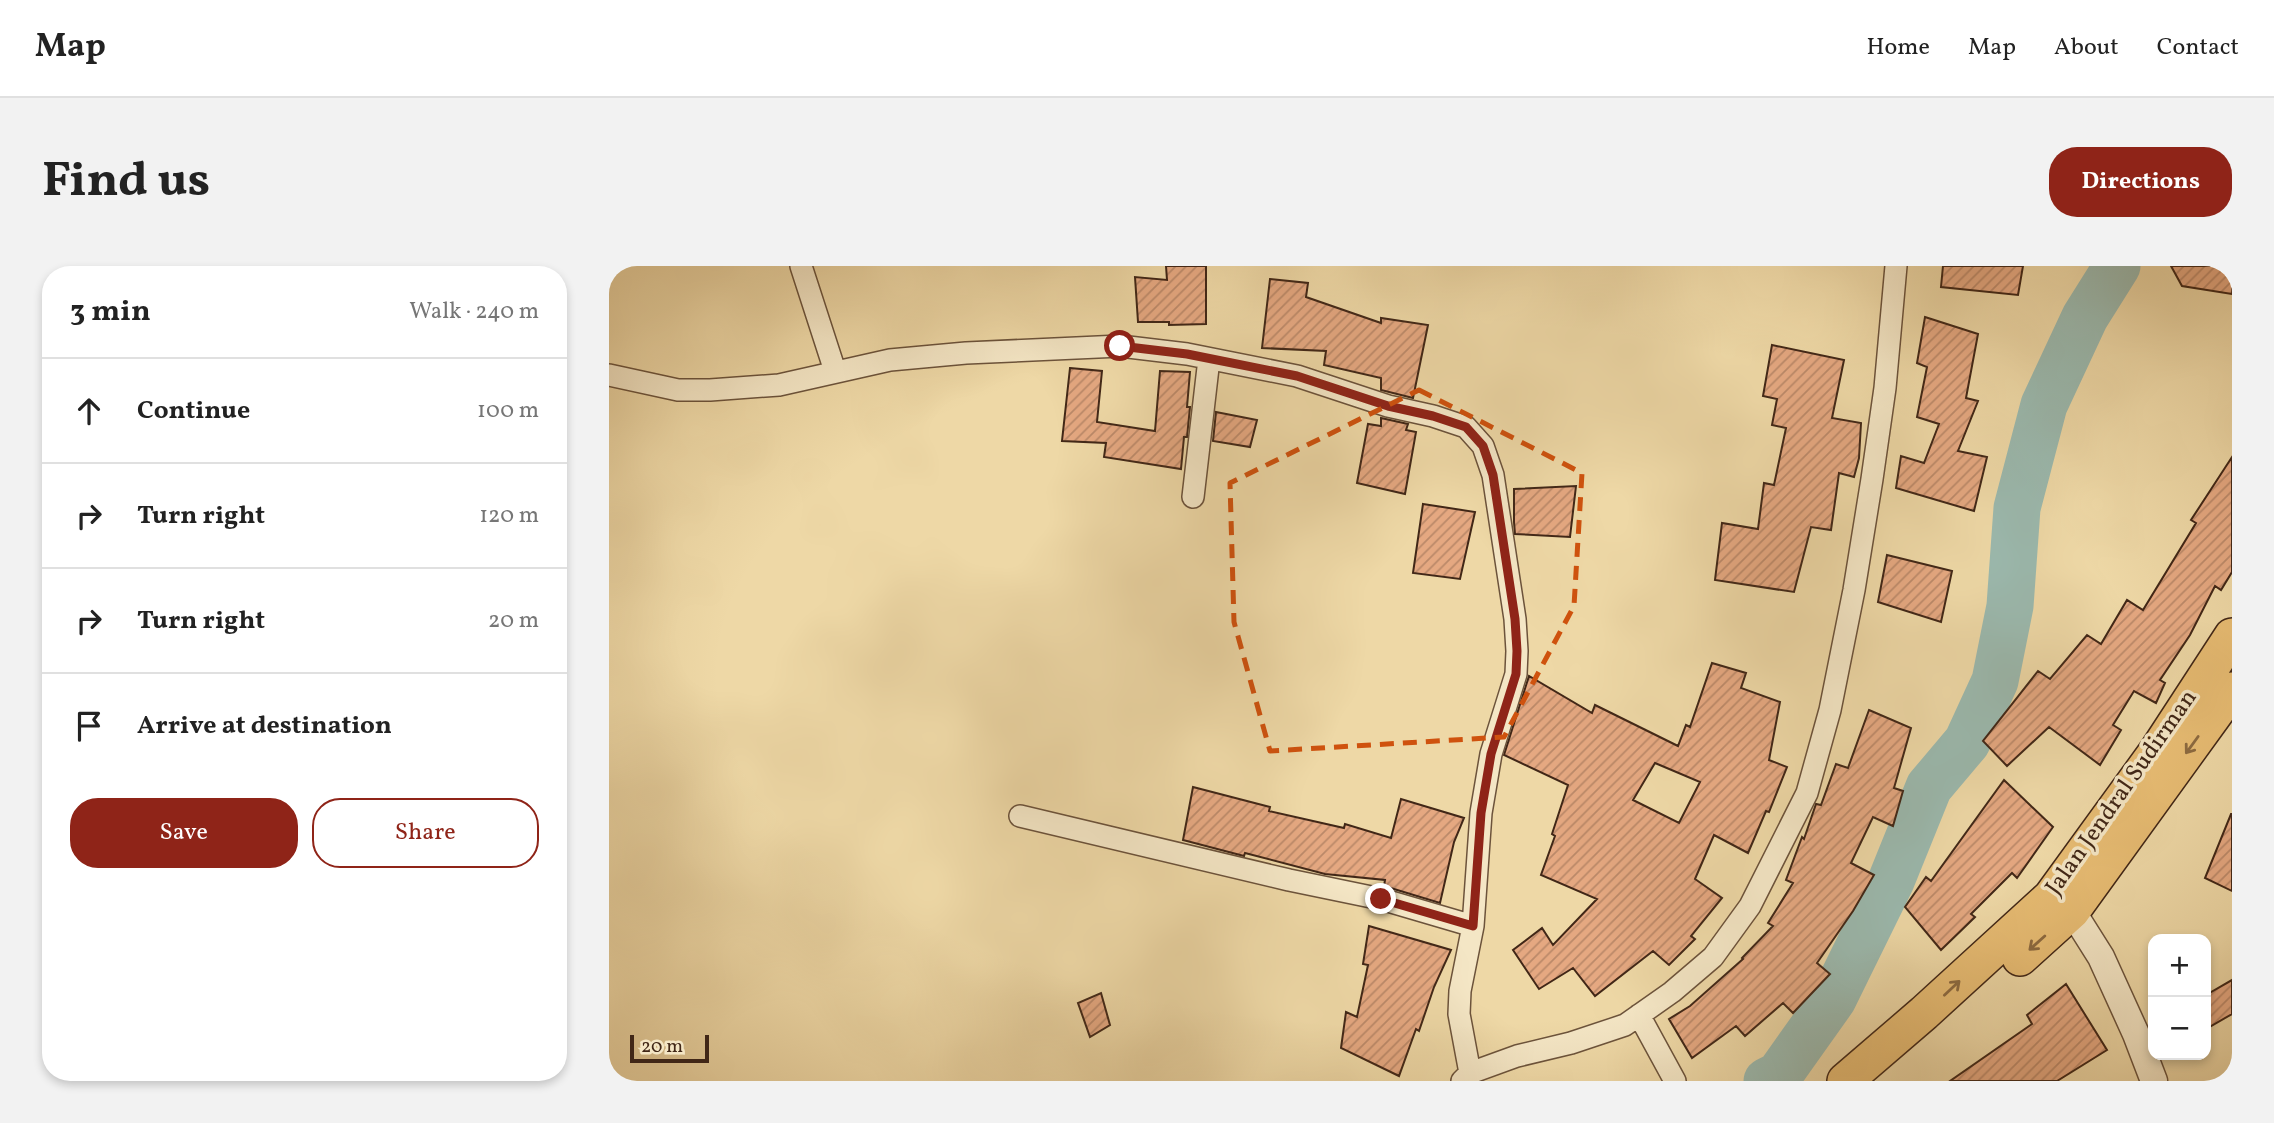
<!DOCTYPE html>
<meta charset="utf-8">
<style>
:root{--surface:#fff;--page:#f2f2f2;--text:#222;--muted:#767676;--line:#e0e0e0;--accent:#8f2418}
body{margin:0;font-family:Vollkorn,serif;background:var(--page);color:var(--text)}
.controls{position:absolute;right:21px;bottom:21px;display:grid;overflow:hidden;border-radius:14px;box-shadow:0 4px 10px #0003}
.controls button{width:63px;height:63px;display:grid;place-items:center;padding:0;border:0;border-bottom:2px solid var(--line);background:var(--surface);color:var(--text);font:35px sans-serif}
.scale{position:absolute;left:21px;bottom:18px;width:79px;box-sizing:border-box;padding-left:7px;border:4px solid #412717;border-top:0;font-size:19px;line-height:24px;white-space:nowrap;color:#412717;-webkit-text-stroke:5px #f4e6c5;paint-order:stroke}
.stop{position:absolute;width:21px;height:21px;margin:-16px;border:5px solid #8f2418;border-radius:50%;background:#fff}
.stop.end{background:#8f2418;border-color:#fff;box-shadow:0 2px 7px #0008}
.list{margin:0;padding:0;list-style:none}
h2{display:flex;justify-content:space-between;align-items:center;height:91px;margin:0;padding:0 28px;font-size:30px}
h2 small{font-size:23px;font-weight:400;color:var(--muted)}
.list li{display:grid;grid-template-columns:46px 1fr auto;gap:21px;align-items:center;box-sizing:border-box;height:105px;padding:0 28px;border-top:2px solid var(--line)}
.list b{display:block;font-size:26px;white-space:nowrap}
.list em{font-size:23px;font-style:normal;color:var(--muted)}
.actions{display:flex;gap:14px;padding:21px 28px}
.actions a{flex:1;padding:16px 0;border:2px solid var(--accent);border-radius:28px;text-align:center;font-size:24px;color:var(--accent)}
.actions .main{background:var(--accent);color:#fff}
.icon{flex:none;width:38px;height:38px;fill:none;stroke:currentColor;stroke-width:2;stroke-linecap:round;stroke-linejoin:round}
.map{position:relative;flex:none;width:1623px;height:815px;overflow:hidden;border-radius:28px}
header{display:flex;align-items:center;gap:42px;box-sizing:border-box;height:98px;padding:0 35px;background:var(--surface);border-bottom:2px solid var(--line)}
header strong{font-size:33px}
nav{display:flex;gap:38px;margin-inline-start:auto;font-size:24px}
.intro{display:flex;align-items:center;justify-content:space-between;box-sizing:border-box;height:168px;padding:0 42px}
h1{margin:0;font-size:49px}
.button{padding:18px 32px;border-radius:28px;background:var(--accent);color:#fff;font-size:24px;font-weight:700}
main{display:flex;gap:42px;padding:0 42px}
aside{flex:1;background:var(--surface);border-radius:28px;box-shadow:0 4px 10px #0003}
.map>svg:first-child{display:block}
</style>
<header>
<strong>Map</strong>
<nav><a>Home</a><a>Map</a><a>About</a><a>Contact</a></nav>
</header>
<div class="intro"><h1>Find us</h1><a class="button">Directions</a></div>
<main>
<aside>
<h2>3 min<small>Walk · 240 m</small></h2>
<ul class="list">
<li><svg class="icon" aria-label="ahead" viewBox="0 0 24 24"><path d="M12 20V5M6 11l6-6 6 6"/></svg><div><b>Continue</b></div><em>100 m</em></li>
<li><svg class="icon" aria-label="right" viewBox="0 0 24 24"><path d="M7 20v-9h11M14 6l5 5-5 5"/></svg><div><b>Turn right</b></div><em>120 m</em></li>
<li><svg class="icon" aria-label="right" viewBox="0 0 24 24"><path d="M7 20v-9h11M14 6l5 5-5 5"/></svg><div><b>Turn right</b></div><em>20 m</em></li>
<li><svg class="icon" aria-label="arrive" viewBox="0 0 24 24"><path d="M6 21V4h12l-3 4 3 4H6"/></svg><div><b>Arrive at destination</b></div></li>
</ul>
<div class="actions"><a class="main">Save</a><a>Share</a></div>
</aside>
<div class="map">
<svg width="1623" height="815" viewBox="0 0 1623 815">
<defs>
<pattern id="building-hatch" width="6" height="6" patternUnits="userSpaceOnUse" patternTransform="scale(1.75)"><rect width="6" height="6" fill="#e5a881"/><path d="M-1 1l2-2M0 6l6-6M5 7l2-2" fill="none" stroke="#bb8969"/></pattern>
</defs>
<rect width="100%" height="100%" fill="#eed8a6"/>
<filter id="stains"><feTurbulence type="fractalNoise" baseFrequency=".00286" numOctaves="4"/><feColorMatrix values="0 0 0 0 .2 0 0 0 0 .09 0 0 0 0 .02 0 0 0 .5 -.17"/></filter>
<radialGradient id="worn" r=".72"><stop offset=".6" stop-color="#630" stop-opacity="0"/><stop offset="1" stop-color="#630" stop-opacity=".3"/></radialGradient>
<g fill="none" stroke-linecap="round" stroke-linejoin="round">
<path stroke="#9bb9ae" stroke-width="47" d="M 1158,815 L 1170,809 L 1224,733 L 1282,615 L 1320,521 L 1358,476 L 1386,415 L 1401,340 L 1408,242 L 1435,139 L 1476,51 L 1508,0"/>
</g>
<path fill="url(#building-hatch)" stroke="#412717" stroke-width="2" fill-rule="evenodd" d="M 557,0 L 597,0 L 597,58 L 560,59 L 560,56 L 529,56 L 526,11 L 558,14 Z
M 1334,0 L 1414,0 L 1409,29 L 1332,21 Z
M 1562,0 L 1623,0 L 1623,28 L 1573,20 Z
M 661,13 L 699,17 L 697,31 L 772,57 L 772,52 L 819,59 L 804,132 L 772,124 L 772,112 L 715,99 L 717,85 L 653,82 Z
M 1316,51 L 1369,68 L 1357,132 L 1369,135 L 1349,185 L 1378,191 L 1365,245 L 1287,222 L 1292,190 L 1315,197 L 1330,158 L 1308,151 L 1318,101 L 1308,97 Z
M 1163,79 L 1235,94 L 1223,152 L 1252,157 L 1250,192 L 1245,211 L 1230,207 L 1222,264 L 1202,261 L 1185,326 L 1106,314 L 1113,257 L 1149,263 L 1155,217 L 1165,219 L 1177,162 L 1163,159 L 1168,133 L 1154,130 Z
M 461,102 L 493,105 L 488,156 L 546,165 L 551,105 L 581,106 L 578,141 L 581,141 L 578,171 L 575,171 L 572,203 L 495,191 L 497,177 L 453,175 Z
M 607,146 L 648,154 L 641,181 L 604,175 Z
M 772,152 L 799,158 L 797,164 L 807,166 L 796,228 L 748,217 L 759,158 L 772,160 Z
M 1623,191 L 1623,306 L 1612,324 L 1606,320 L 1581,369 L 1551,414 L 1556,417 L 1547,437 L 1525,425 L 1504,459 L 1512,464 L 1491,499 L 1440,461 L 1398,500 L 1374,475 L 1429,405 L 1441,413 L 1478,369 L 1492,378 L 1518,334 L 1534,344 L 1587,257 L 1582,254 Z
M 967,220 L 961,271 L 906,268 L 905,256 L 905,223 Z
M 814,238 L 866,246 L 851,313 L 804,307 Z
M 1278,289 L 1343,305 L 1332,356 L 1269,336 Z
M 1103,397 L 1137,407 L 1132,422 L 1171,436 L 1160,494 L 1178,501 L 1160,546 L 1157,545 L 1139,587 L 1105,569 L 1086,613 L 1113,632 L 1082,670 L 1086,673 L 1060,699 L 1044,685 L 986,730 L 964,702 L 930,723 L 904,684 L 933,662 L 944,679 L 988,633 L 932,609 L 946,570 L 943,568 L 959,519 L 895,489 L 920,410 L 983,447 L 986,439 L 1069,480 L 1077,459 L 1081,461 ZM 1046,497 L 1091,516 L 1070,557 L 1024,534 Z
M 1260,444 L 1302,462 L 1285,522 L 1294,525 L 1284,560 L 1264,551 L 1242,597 L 1265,609 L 1244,645 L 1208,697 L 1221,708 L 1184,747 L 1174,737 L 1136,770 L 1127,760 L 1083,792 L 1060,753 L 1081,740 L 1134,693 L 1133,692 L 1164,660 L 1159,657 L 1184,617 L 1177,614 L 1193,571 L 1195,573 L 1207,538 L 1212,539 L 1227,498 L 1239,502 Z
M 1395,514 L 1444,561 L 1408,612 L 1403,607 L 1362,648 L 1366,651 L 1332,684 L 1296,641 L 1317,611 L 1322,615 Z
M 584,521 L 661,541 L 660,545 L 735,562 L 736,558 L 782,572 L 792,533 L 855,552 L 845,576 L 831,637 L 775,620 L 776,614 L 716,608 L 636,587 L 635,590 L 574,574 Z
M 1622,548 L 1623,548 L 1623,625 L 1596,612 Z
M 760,660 L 842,684 L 825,721 L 810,765 L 807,763 L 790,810 L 732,782 L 737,746 L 748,751 L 759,699 L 754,698 Z
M 1623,714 L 1623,748 L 1597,763 L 1597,729 Z
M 1457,718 L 1498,784 L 1448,815 L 1341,815 L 1423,758 L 1418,749 Z
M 492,727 L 501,759 L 481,771 L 469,737 Z"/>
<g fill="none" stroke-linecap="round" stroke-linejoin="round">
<defs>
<path id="minor" d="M 192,0 L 226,105
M 0,109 L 69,124 L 101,124 L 170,119 L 281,94 L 357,87 L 511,80 L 578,88 L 688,110 L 779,140 L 824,150 L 857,161 L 874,180 L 884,209 L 906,353 L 908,385 L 907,408 L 882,488 L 872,547 L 864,660
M 584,231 L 600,93
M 411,550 L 680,614 L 772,633 L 864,660 L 851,725 L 850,748 L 861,807
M 1030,749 L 1066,815
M 853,815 L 861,807 L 908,790 L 962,777 L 1016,759 L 1063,726 L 1104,691 L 1141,640 L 1198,527 L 1221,444 L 1245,324 L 1263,213 L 1276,122 L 1287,0"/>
<path id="tertiary" d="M 1450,636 L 1463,645 L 1492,691 L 1527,768 L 1545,815"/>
<path id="trunk" d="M 1411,692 L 1463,645 L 1623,424
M 1236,815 L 1315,747 L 1442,631 L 1548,485 L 1623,370"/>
</defs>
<use href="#minor" stroke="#6c533b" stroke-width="24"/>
<use href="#tertiary" stroke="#6c533b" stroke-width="29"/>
<use href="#trunk" stroke="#412717" stroke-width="38"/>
<use href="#minor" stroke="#f4e6c5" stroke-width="21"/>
<use href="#tertiary" stroke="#f4e6c5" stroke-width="26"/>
<use href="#trunk" stroke="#e7bc73" stroke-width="35"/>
</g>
<defs><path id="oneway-shaft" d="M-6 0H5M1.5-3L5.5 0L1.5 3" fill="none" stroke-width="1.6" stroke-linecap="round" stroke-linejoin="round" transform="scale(1.75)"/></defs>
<g stroke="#8c6a40">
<use href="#oneway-shaft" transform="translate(1583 479) rotate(126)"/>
<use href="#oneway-shaft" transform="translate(1428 677) rotate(138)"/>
<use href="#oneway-shaft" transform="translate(1343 722) rotate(-43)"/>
</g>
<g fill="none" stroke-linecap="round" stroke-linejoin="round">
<path stroke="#8f2418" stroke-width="9" d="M 511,80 L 578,88 L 688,110 L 779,140 L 824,150 L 857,161 L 874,180 L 884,209 L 906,353 L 908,385 L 907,408 L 882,488 L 872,547 L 864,660 L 772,633"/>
</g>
<path fill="none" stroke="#cf520e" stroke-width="5" stroke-dasharray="14 9" stroke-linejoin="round" d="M 810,124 L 973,207 L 965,340 L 895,471 L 661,485 L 625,356 L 621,217 Z"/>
<g text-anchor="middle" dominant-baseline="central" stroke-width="7" stroke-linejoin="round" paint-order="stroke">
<g font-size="24" fill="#412717" stroke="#f4e6c5">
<text transform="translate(1513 527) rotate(-55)">Jalan Jendral Sudirman</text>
</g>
</g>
<rect width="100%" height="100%" filter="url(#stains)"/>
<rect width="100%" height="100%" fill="url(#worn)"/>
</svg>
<div class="controls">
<button>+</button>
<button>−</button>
</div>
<div class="scale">20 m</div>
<div class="stop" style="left:511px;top:80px"></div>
<div class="stop end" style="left:772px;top:633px"></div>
</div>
</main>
